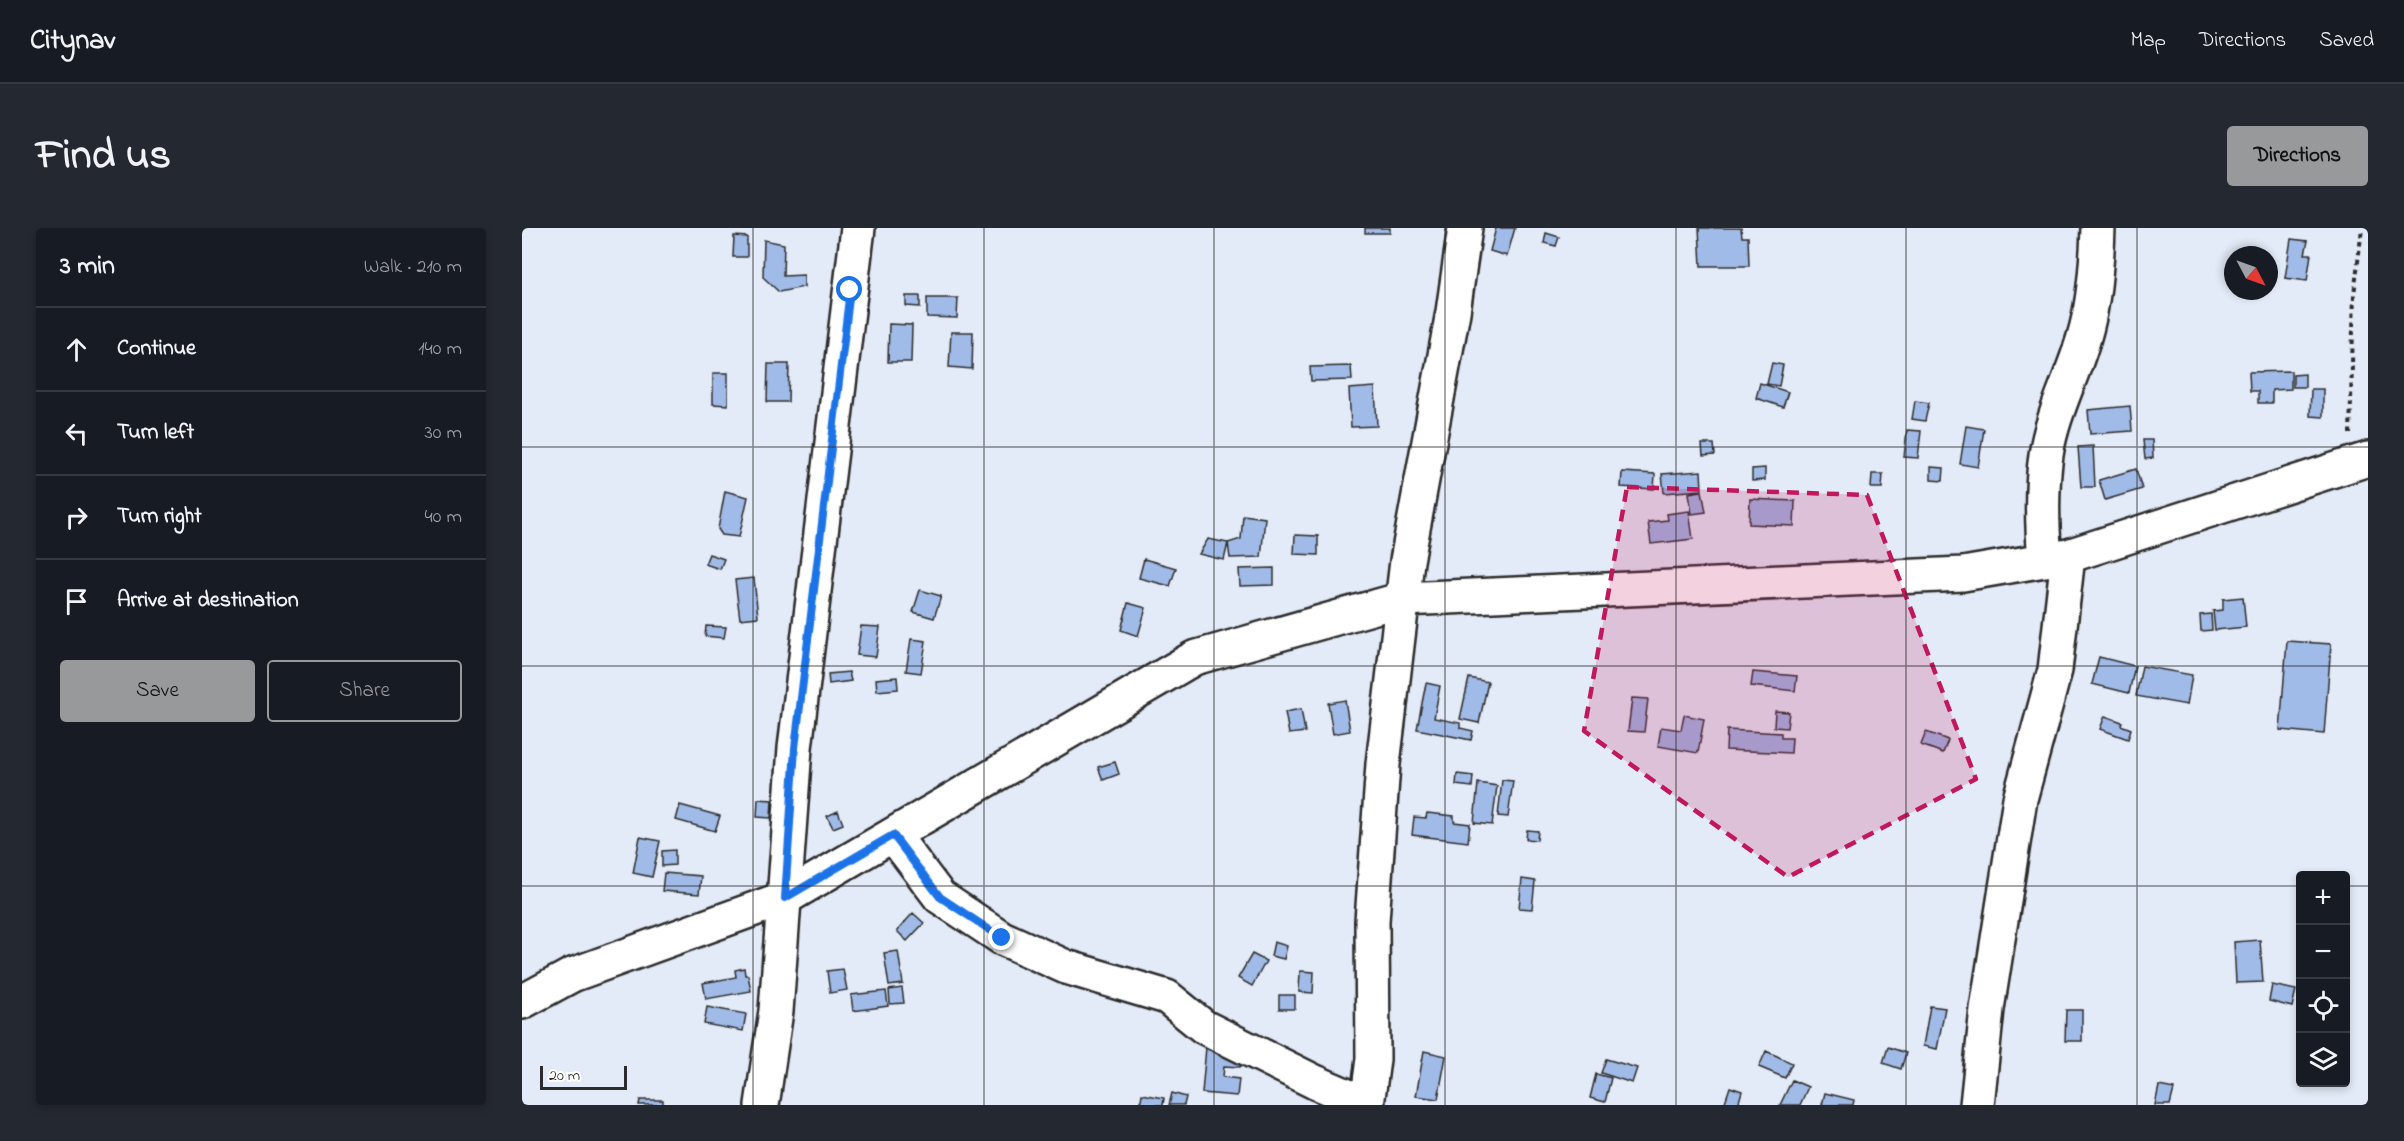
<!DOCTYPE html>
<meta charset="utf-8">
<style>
:root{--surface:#171b24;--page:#242831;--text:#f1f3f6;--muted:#9ea1a6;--line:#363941;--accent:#98999b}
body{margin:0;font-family:"Indie Flower",sans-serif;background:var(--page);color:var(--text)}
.controls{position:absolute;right:18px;bottom:18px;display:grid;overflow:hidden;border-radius:6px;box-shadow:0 3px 9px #0003}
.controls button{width:54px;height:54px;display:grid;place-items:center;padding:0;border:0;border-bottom:2px solid var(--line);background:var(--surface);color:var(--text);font:30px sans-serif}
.compass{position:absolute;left:1702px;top:18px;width:54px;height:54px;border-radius:50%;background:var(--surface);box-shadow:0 3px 9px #0003;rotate:131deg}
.scale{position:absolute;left:18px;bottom:15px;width:87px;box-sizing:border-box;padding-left:6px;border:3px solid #2b2b2b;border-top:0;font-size:16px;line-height:21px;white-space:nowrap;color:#2b2b2b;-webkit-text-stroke:4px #fff;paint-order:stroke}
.stop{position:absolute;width:18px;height:18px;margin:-14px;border:4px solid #1a73e8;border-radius:50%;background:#fff}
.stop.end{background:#1a73e8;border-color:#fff;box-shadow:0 2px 6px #0008}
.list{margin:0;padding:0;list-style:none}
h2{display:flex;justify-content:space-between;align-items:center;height:78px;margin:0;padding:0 24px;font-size:26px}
h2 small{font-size:20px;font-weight:400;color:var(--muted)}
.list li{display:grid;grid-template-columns:39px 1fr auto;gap:18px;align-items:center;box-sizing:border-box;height:84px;padding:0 24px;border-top:2px solid var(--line)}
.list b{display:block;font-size:22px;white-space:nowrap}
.list em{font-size:20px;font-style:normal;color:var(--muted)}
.actions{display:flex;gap:12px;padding:18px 24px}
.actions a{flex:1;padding:14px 0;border:2px solid var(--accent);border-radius:6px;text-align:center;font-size:21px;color:var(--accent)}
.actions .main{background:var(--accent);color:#111}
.icon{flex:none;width:33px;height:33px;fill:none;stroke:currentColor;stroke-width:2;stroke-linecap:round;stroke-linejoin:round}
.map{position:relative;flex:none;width:1846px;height:877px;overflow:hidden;border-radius:6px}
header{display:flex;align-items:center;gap:36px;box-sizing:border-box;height:84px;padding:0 30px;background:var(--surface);border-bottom:2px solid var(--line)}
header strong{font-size:28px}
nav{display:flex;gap:33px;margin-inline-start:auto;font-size:21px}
.intro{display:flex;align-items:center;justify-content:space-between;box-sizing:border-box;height:144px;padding:0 36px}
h1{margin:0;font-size:42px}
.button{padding:15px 27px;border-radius:6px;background:var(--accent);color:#111;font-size:21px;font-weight:700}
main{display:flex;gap:36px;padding:0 36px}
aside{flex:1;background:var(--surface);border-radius:6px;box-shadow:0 3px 9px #0003}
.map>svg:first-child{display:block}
</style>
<header>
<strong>Citynav</strong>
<nav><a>Map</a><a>Directions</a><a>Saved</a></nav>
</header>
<div class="intro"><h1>Find us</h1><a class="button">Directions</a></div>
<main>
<aside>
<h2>3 min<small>Walk · 210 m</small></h2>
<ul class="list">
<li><svg class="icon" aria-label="ahead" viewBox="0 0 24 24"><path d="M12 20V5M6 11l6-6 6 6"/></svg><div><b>Continue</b></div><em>140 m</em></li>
<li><svg class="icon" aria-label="left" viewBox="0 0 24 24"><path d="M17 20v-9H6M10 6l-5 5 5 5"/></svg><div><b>Turn left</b></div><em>30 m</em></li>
<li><svg class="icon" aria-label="right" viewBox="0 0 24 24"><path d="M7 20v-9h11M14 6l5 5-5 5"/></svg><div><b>Turn right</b></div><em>40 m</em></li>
<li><svg class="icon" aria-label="arrive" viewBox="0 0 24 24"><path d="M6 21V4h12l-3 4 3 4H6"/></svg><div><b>Arrive at destination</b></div></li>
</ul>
<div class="actions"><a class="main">Save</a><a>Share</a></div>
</aside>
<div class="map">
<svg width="1846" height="877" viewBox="0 0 1846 877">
<rect width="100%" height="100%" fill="#e3ebf8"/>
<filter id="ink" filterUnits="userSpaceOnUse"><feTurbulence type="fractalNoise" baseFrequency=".0167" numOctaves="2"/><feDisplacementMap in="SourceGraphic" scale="12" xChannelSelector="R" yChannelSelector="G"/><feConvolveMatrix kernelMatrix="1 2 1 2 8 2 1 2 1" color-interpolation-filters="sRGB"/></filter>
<g filter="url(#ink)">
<path fill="#a1bbe8" stroke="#2b2b2b" stroke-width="1.5" d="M 843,0 L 868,0 L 868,5 L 843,5 Z
M 974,0 L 993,0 L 985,28 L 968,23 Z
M 1177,0 L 1219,0 L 1220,9 L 1226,9 L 1227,38 L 1179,38 Z
M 1024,5 L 1037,9 L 1034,18 L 1022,15 Z
M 212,8 L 225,9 L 225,29 L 211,29 Z
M 1769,11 L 1786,13 L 1783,26 L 1789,26 L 1785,53 L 1763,50 Z
M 242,12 L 262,16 L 261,48 L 282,47 L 282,59 L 257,64 L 241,49 Z
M 384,68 L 398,68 L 398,79 L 384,78 Z
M 405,70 L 436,70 L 435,90 L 405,89 Z
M 367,96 L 390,97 L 389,134 L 366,134 Z
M 429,104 L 451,104 L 450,141 L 427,139 Z
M 1250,135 L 1261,137 L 1257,158 L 1245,156 Z
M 246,136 L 267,136 L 266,174 L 245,174 Z
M 829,138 L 830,152 L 789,153 L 788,139 Z
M 1769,143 L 1769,161 L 1750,162 L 1750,175 L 1736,175 L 1736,163 L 1728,163 L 1727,144 Z
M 191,145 L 206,145 L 206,177 L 191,176 Z
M 1783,146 L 1783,159 L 1771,159 L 1771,147 Z
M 1238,155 L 1266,164 L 1261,179 L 1234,170 Z
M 853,159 L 855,198 L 829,199 L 827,161 Z
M 1789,161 L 1801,161 L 1801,189 L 1788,188 Z
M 1393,173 L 1407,175 L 1403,193 L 1390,191 Z
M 1608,178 L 1610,203 L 1568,206 L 1566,182 Z
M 1444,198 L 1462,201 L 1456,239 L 1438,236 Z
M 1385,202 L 1399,203 L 1396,230 L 1382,229 Z
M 1621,212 L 1630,212 L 1631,230 L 1623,231 Z
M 1180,216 L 1192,216 L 1193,227 L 1181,228 Z
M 1571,218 L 1573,259 L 1559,259 L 1556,219 Z
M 1409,239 L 1422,240 L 1421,253 L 1409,252 Z
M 1243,240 L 1243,252 L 1230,253 L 1230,241 Z
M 1614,241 L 1620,261 L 1583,272 L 1577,252 Z
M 1179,243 L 1180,262 L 1142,265 L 1140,246 Z
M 1100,244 L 1133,246 L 1132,261 L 1099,259 Z
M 1350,246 L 1361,246 L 1360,260 L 1349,260 Z
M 203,263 L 226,269 L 217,309 L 200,307 L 196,301 Z
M 1180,263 L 1184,284 L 1170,286 L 1167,265 Z
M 1228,271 L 1273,273 L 1272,298 L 1227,296 Z
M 1167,283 L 1171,311 L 1129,316 L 1126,294 L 1146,292 L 1145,286 Z
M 721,287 L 743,290 L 739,329 L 708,330 L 706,315 L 719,311 Z
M 773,307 L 796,308 L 796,327 L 772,326 Z
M 686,311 L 706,315 L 702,332 L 677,326 Z
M 187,326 L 202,331 L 198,341 L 183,336 Z
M 622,331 L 654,340 L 648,358 L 617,350 Z
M 752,340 L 752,357 L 718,358 L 717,341 Z
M 232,350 L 236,389 L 218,391 L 213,352 Z
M 398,362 L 419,368 L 412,390 L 391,384 Z
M 1721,369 L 1724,399 L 1693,402 L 1691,383 L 1701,382 L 1701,371 Z
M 606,375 L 624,380 L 616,408 L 599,402 Z
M 1689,386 L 1690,402 L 1679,403 L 1678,387 Z
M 184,398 L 204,399 L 202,410 L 183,408 Z
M 339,398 L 358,399 L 354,429 L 335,427 Z
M 389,411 L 404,413 L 399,445 L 384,443 Z
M 1765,413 L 1809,416 L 1802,506 L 1758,502 Z
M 1577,429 L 1613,438 L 1607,465 L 1570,456 Z
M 1620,438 L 1670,447 L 1665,477 L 1614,468 Z
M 327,444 L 329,453 L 307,456 L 306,446 Z
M 1231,444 L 1275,448 L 1273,463 L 1229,458 Z
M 375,449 L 376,461 L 355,463 L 354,451 Z
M 947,450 L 966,454 L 957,495 L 938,491 Z
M 904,455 L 918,458 L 912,490 L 938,495 L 938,500 L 951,503 L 949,512 L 895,501 Z
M 1110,470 L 1126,471 L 1122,504 L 1106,503 Z
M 823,472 L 828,503 L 811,506 L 806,475 Z
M 779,481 L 783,504 L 767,506 L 763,484 Z
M 1253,483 L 1267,484 L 1265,500 L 1252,499 Z
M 1162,487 L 1182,491 L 1176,525 L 1136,518 L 1139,499 L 1159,502 Z
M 1583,488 L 1600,494 L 1599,497 L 1609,501 L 1606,511 L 1578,501 Z
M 1205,502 L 1259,505 L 1259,510 L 1270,510 L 1269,525 L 1204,522 Z
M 1404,504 L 1426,512 L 1421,525 L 1399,517 Z
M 593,534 L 597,546 L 581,552 L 576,539 Z
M 935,546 L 951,548 L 950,559 L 934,557 Z
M 980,552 L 991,553 L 986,589 L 976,588 Z
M 956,555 L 975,558 L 970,597 L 952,595 Z
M 236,571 L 250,572 L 249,590 L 235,589 Z
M 158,577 L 198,588 L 193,603 L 154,592 Z
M 316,583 L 321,596 L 311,600 L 305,588 Z
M 905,585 L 932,588 L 932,594 L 948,596 L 946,614 L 890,607 L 892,589 L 904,590 Z
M 1005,602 L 1016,603 L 1015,612 L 1004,611 Z
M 118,609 L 138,613 L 130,649 L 111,645 Z
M 153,622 L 153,637 L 140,638 L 140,623 Z
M 142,645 L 179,648 L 177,666 L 140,663 Z
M 1000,651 L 1013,653 L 1010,681 L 997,680 Z
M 391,685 L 402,695 L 385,713 L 375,703 Z
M 1738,712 L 1741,754 L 1714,755 L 1712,714 Z
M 752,714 L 765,718 L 762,731 L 749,728 Z
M 376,723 L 381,756 L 367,758 L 362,725 Z
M 730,726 L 744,733 L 730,758 L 716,750 Z
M 222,740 L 223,747 L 226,747 L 229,763 L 184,771 L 181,755 L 214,749 L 213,742 Z
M 321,741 L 325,762 L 308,765 L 305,743 Z
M 778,743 L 792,744 L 791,765 L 777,764 Z
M 1750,757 L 1774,762 L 1770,779 L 1747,773 Z
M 380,760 L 382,775 L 368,776 L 367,762 Z
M 364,763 L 366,778 L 331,783 L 329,767 Z
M 757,767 L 773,767 L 773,781 L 757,781 Z
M 1408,778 L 1423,780 L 1415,821 L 1401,818 Z
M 185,779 L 224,786 L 221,803 L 182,796 Z
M 1544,782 L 1560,782 L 1560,813 L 1543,813 Z
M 684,819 L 720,823 L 718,839 L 702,838 L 701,849 L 717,851 L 715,868 L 680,865 Z
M 1366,819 L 1384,825 L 1379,841 L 1361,835 Z
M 902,823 L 924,828 L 916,871 L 894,868 Z
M 1244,823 L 1270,835 L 1263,850 L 1237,839 Z
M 1084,831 L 1115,840 L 1110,855 L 1079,845 Z
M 1074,846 L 1089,850 L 1083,874 L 1068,870 Z
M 1270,852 L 1286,859 L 1278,877 L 1258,877 Z
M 1637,858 L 1652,861 L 1648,877 L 1633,877 Z
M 1208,859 L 1220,863 L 1216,877 L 1202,877 Z
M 650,865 L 664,869 L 662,877 L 647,877 Z
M 1303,865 L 1332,872 L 1331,877 L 1300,877 Z
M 620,866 L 642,870 L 641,877 L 618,877 Z
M 118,872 L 141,872 L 141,877 L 117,877 Z"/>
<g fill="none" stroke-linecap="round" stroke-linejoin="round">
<defs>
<path id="minor" d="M 1523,332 C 1520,297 1519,262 1524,227 C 1530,186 1551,148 1562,109 C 1572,76 1575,35 1576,0
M 371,607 L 418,669 L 480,710 L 544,739 L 645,769 L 682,799 L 793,854 L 846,877
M 0,774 L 50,747 L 263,670 L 672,430 L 881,371 L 1441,346 L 1546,328 L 1846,231
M 240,877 L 254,783 L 273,520 L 336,0
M 845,877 L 851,831 L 850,693 L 861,536 L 885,333 L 931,84 L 943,0
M 1455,877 L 1465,781 L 1498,571 L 1533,442 L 1546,328"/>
</defs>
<use href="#minor" stroke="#2b2b2b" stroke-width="38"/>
<path stroke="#2b2b2b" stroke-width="4" stroke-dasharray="4.5 4.5" stroke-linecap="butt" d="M 1828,206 L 1832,67 L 1840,0"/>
<use href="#minor" stroke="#fff" stroke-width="33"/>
</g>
</g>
<g fill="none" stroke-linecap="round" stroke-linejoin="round" filter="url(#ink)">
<path stroke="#1a73e8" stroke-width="8" d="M 328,62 L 273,520 L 263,670 L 371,607 L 418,669 L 480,710"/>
</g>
<path fill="#c2185b" fill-opacity="0.2" stroke="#c2185b" stroke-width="4.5" stroke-dasharray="12 8" stroke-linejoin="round" d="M 1105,259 L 1345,267 L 1454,551 L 1266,649 L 1062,503 Z"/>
<path fill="none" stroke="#2b2b2b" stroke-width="1.5" stroke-opacity="0.55" d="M 231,0 L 231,877M 462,0 L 462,877M 692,0 L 692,877M 923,0 L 923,877M 1154,0 L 1154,877M 1384,0 L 1384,877M 1615,0 L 1615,877M 0,219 L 1846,219M 0,438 L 1846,438M 0,658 L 1778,658M 1824,658 L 1846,658"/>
</svg>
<div class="controls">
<button>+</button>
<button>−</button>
<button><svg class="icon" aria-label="locate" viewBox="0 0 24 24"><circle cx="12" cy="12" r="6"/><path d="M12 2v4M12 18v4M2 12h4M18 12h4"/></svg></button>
<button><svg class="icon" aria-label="layers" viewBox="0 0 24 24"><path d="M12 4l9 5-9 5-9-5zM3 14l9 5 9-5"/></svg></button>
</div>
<svg class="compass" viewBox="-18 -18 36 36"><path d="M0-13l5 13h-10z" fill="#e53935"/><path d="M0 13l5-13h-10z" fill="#9ea1a6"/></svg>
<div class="scale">20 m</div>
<div class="stop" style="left:328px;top:62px"></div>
<div class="stop end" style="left:480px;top:710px"></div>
</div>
</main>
